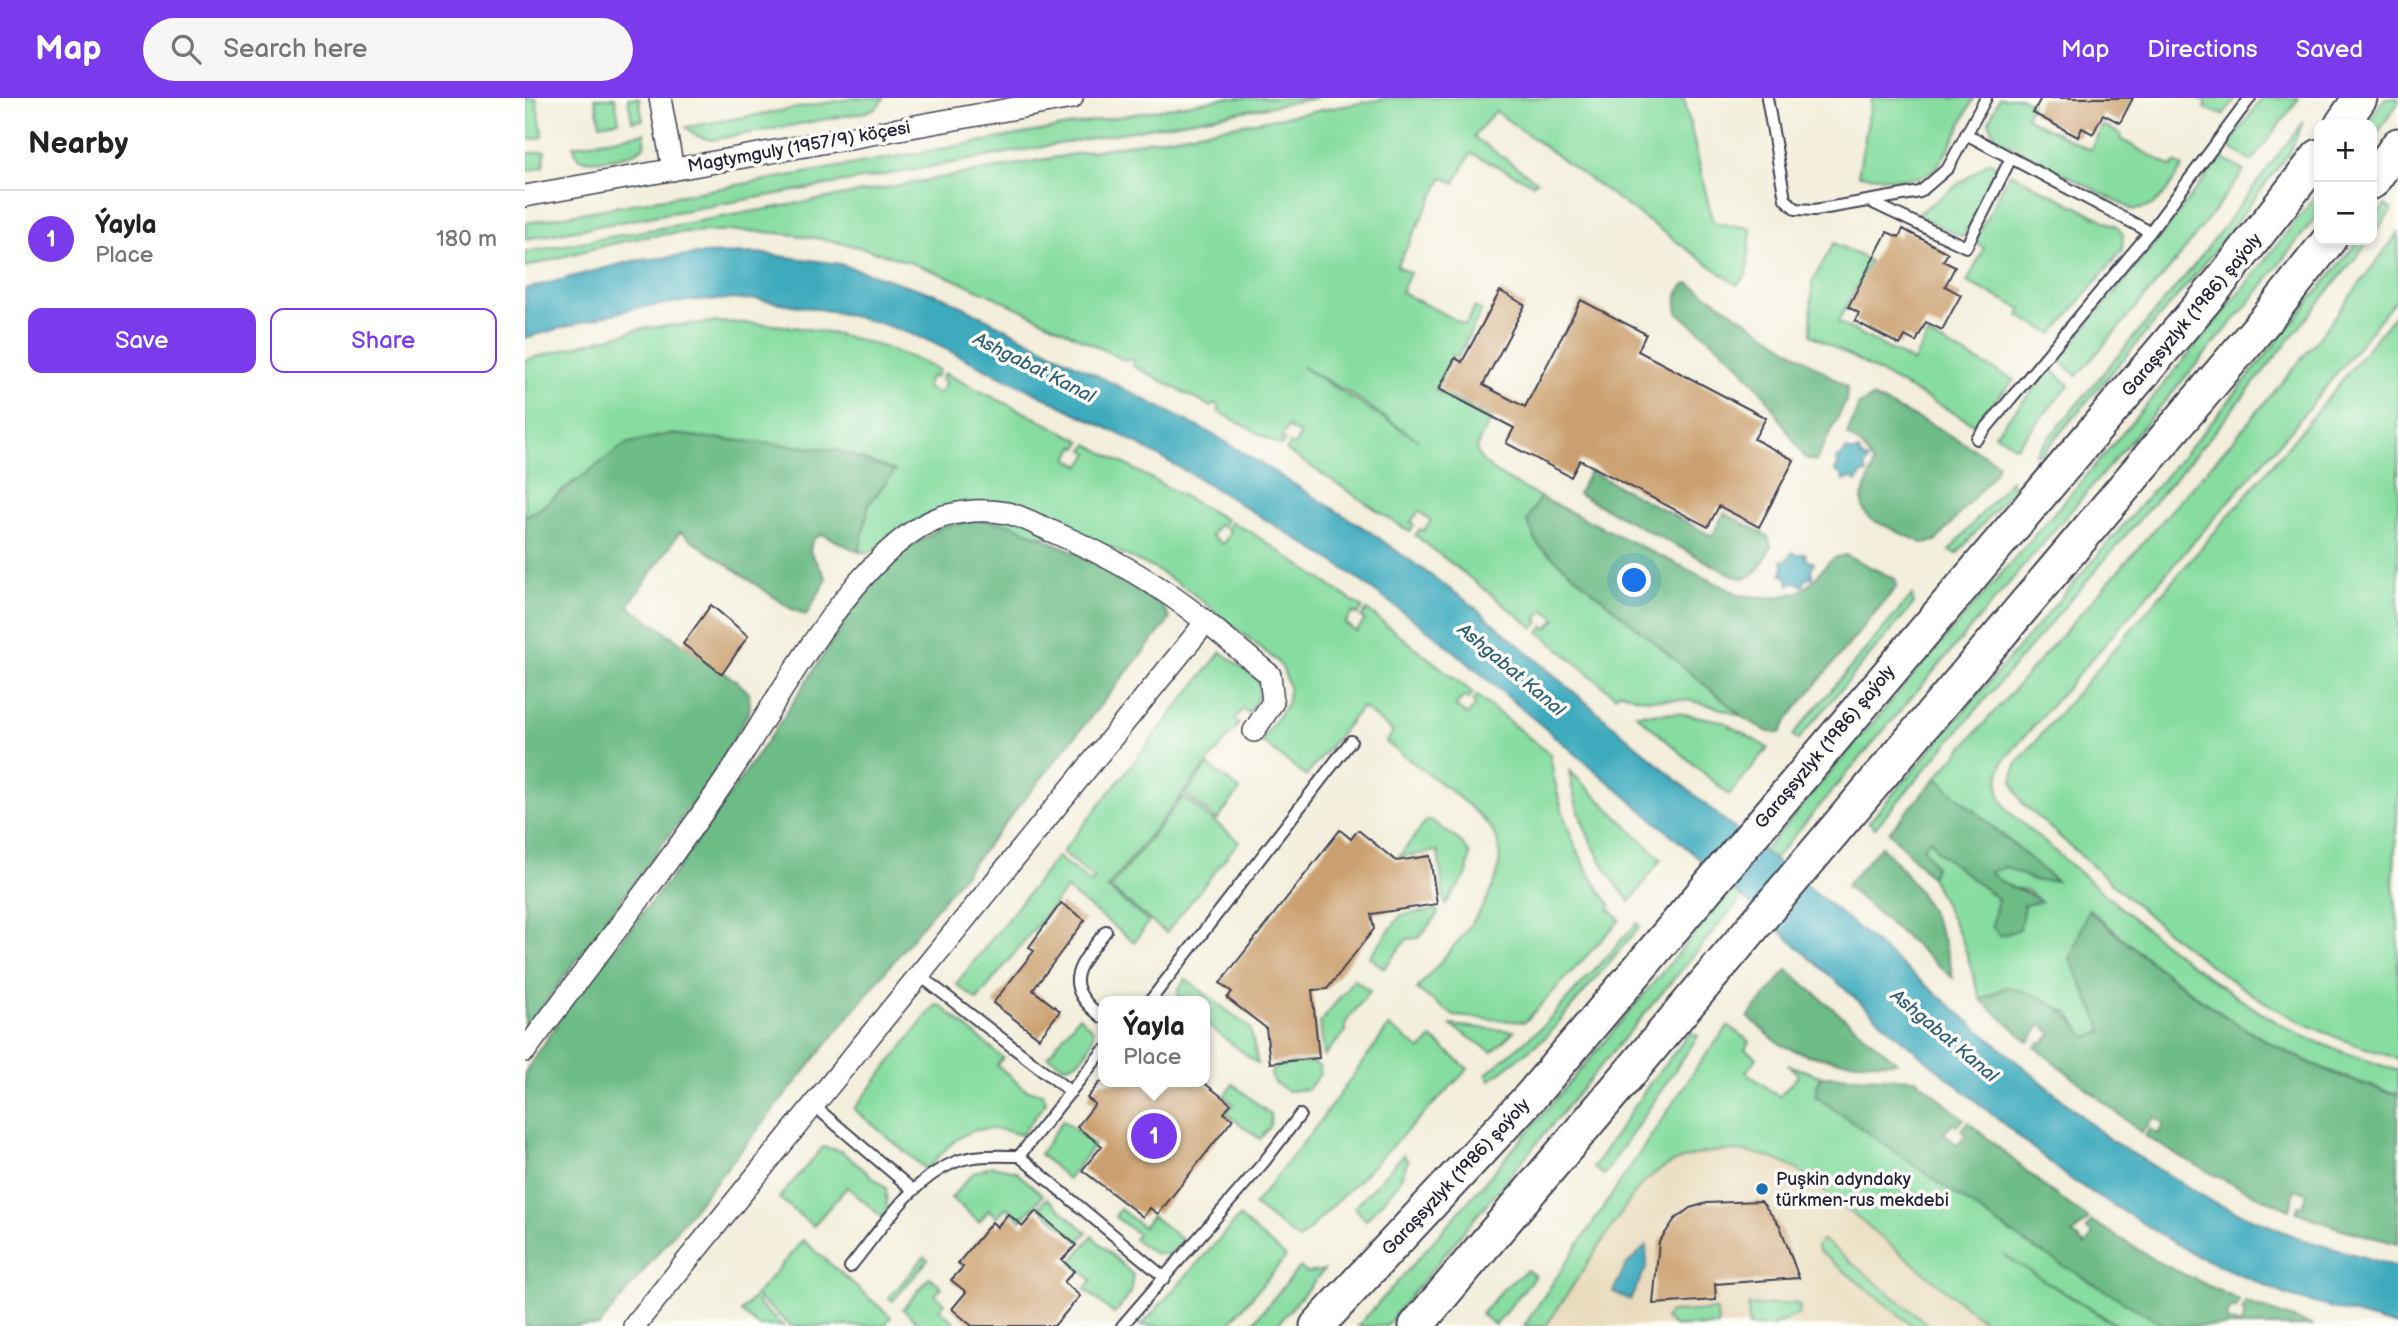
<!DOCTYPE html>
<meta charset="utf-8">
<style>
:root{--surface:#fff;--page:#f6f6f6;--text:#222;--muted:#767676;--line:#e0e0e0;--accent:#7c3aed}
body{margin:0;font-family:"Balsamiq Sans",sans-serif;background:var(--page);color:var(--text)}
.controls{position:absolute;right:21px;top:21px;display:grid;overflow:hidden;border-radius:14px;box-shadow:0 4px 10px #0003}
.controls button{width:63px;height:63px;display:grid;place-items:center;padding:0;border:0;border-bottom:2px solid var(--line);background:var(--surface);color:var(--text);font:35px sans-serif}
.you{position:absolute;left:1110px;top:483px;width:24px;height:24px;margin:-18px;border:5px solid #fff;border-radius:50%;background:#1a73e8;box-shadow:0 0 0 10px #1a73e833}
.badge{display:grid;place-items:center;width:46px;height:46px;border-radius:50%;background:var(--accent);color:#fff;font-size:23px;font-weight:700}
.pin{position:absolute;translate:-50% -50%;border:4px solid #fff;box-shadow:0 2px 7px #0006}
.popup{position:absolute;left:573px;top:898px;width:112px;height:91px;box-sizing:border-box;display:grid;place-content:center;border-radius:14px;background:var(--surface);filter:drop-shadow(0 2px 5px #0005);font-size:23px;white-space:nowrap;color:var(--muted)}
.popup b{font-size:26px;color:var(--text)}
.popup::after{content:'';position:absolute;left:50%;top:100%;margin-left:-14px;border:14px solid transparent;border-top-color:var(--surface)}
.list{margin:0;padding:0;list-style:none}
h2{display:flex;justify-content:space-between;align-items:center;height:91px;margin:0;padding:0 28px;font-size:30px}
h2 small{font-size:23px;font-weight:400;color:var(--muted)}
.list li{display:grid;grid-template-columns:46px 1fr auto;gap:21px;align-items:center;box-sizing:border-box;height:98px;padding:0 28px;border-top:2px solid var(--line)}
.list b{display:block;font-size:26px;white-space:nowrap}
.list p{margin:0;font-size:23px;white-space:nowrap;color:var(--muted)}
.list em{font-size:23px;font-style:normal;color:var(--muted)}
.actions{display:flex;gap:14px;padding:21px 28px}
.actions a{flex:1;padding:16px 0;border:2px solid var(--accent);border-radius:14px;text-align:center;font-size:24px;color:var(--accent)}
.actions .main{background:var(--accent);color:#fff}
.icon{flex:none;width:38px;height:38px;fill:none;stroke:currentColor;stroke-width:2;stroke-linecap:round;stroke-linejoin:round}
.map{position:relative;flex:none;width:1873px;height:1228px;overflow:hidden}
header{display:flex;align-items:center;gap:42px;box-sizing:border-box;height:98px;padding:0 35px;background:var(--accent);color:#fff}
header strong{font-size:33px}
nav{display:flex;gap:38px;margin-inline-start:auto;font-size:24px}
.search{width:490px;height:63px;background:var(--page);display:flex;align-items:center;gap:18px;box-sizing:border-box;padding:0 24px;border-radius:38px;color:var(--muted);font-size:26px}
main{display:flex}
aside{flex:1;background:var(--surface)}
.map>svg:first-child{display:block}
</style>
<header>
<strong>Map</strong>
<div class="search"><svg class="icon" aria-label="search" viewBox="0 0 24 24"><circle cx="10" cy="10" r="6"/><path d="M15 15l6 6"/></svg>Search here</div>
<nav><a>Map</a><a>Directions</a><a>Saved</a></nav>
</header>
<main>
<aside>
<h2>Nearby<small></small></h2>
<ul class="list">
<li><span class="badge">1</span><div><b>Ýayla</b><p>Place</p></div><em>180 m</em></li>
</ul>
<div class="actions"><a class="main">Save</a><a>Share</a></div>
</aside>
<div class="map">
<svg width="1873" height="1228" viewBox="0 0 1873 1228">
<rect width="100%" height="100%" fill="#fdfcf7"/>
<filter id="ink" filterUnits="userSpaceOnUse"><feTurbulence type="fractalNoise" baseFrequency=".0143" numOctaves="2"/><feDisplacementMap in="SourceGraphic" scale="14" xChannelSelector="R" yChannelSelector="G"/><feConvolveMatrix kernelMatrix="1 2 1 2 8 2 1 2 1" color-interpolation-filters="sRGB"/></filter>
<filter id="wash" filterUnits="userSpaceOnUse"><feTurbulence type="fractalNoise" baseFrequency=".00686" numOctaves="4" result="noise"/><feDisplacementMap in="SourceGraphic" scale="28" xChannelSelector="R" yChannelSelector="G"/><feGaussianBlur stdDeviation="1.57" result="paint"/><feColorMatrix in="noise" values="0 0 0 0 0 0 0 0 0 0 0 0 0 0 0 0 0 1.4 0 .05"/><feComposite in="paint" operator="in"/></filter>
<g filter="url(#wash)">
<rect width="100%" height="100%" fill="#f3efdc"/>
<path fill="#e8daba" d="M 1181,966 L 1569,1216 L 1592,1228 L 1011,1228 Z"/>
<path fill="#87dda0" stroke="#54806e" stroke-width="2" fill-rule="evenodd" d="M 0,0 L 11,0 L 18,39 L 0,42 Z
M 70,0 L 90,0 L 94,23 L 75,26 Z
M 103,0 L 114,0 L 118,22 L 107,23 Z
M 330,0 L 359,0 L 351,10 L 341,14 L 186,42 L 172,38 L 161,29 Z
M 699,0 L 792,0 L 0,141 L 0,125 Z
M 864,0 L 1159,0 L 1187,121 L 1191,125 L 1226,130 L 1222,176 L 1212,187 L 970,13 L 949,39 L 1012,83 L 1008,86 L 946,55 L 930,85 L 918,79 L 872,168 L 885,175 L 876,194 L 940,227 L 950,209 L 957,213 L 933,259 L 928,257 L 910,292 L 967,321 C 962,330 953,341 952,350 C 949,367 1001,391 1015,399 L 1002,423 L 1013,447 L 1218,619 C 1201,612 1184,606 1166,603 C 1143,599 1115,606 1096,593 L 1090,598 L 1014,534 L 1019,528 L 1022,531 L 1031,521 L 1020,512 L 1011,521 L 1014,524 L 1009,530 L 890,437 L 895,431 L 898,433 L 906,423 L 894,413 L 886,424 L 889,427 L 885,434 L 761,352 L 765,346 L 769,348 L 775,337 L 763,329 L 756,340 L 760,342 L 756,348 L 693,313 L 695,309 L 689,305 L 686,309 L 607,267 L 609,263 L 603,260 L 601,263 C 446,187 330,119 150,135 C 99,140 49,156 0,169 L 0,154 ZM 777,269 L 826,296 L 893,342 Z
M 1347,0 L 1449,0 C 1439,18 1420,66 1404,75 C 1386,86 1352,78 1333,77 Z
M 1474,0 L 1497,0 L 1507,6 L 1501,19 L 1565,52 L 1578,27 L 1597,37 L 1595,41 L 1647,69 L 1650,65 L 1658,69 C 1644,88 1633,115 1606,111 L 1470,39 L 1464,24 Z
M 1672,0 L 1711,0 L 1698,17 L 1679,10 L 1681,4 Z
M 1737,0 L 1774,0 L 1727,63 L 1703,49 Z
M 1860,0 L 1873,0 L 1873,5 L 1847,43 L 1847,26 L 1842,26 Z
M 1778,24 L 1765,54 L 1673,174 L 1517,356 L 1510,356 L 1667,170 Z
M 120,35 L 119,48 C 107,60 69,66 53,60 L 48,48 Z
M 20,53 L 18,69 L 0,74 L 0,56 Z
M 1696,59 L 1719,73 L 1651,163 L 1552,278 L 1534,262 L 1629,147 Z
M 1464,64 L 1474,69 L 1438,139 L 1391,117 Z
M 1485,75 L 1592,129 L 1598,136 L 1597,152 L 1528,236 L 1494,218 L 1497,211 L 1442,184 L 1459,150 L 1449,144 Z
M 1794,93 L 1794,115 L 1723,206 C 1433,544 1143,883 861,1228 L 833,1228 C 1003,1040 1163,841 1328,648 C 1484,464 1648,285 1794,93 Z
M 1860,107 L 1867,112 L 1847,139 L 1847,125 Z
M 1873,135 L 1873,199 L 1766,332 L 1479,662 C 1470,681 1472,696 1483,713 C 1569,786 1653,865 1750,923 C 1787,945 1832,959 1873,973 L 1873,996 C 1742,959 1665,898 1564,811 C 1548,850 1562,897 1580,933 L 1561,940 L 1543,914 L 1481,889 L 1456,902 L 1438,844 L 1406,779 L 1410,768 L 1398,749 L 1406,740 L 1413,754 L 1473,801 L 1467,828 L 1498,807 L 1515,803 L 1502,792 L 1480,789 L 1464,774 L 1481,769 L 1511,783 L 1531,783 L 1411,680 L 1710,340 L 1790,245 Z
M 1834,142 L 1845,142 L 1692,331 L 1350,730 L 1344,724 L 1686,325 Z
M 1309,145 L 1345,163 L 1313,224 L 1388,264 L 1403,237 L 1489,282 L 1449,326 L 1286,237 L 1287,184 Z
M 1873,213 L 1873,698 L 1868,787 L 1873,825 L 1873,961 C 1834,948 1795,935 1759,915 C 1662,862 1580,777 1497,705 L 1487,683 L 1491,666 L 1771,339 Z
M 189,224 C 269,225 341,236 414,272 L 411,279 L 406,278 L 401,289 L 414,296 L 421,284 L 416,282 L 419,275 L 557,343 L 553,350 L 549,348 L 543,361 L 556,368 L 564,355 L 559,352 L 563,346 L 702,422 L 698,429 L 693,427 L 686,438 L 698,446 L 705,434 L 702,431 L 706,424 L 726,434 L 838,510 L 833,517 L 828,514 L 820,525 L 831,534 L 840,522 L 836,519 L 842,512 L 948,595 L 943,601 L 939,598 L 930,608 L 942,617 L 951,607 L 947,604 L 952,598 L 1025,656 C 1033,713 1051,763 1086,808 L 1084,811 L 1095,822 L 1000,924 L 929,918 L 892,891 C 921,855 1004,778 964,728 C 943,702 889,667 861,644 L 868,634 L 837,609 L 781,678 L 736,643 L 763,604 L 764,589 L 758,571 L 752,563 L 662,491 L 628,470 L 569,442 L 379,428 L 346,454 L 334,454 L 344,406 L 369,373 L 311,352 L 144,336 L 49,383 L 13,412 L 0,418 L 0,262 L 119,230 Z
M 1526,271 L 1544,287 L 1491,349 L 1470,336 Z
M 1486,382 L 1487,392 L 1432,456 L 1424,453 Z
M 1387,497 L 1388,507 L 1273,642 L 1268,637 Z
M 696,554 L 733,582 L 735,596 L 724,615 L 718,611 L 709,622 L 714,626 L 582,790 L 624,824 L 609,844 L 541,791 L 452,902 L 431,886 L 532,759 L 566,785 L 570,781 L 537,754 Z
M 1153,615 L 1197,623 L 1243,650 L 1204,697 L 1111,616 Z
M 683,667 L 715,692 L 692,722 L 660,696 Z
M 1044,672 L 1136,761 L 1105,804 C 1073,765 1051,722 1044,672 Z
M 658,699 L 714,743 L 641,835 L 585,790 Z
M 906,722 L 936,744 L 945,756 L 942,776 L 920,807 L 913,753 L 874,759 L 900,724 Z
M 912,812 L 913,816 L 894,840 L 882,841 L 859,870 L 844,859 L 876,817 Z
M 1112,825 L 1115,828 L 1021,939 L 965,982 L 961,976 L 1018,928 Z
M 661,881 L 725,930 L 733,966 L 680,925 L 680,903 L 653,902 L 654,890 Z
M 829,881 L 845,893 L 821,924 L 821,933 L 799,958 L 795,925 Z
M 410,907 L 416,908 L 478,960 L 472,967 L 501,992 L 517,995 L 521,1004 L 496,1037 C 449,1021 431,1037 402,1072 L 329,1011 Z
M 554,918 L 568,932 C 569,947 555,968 539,968 L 523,958 Z
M 925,927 L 989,933 L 967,954 Z
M 864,928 L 896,952 L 907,940 L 943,971 L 774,1142 L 729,1107 L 796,1022 Z
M 1204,928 L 1225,944 L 1220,951 L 1232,960 L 1221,974 L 1254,999 L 1274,977 L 1263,967 L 1295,978 L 1291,998 L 1502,1146 L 1642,1228 L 1594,1228 L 1479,1157 L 1591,1228 L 1465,1228 L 1276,1074 C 1224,1042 1156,1046 1113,1090 L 1021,1228 L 999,1228 L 1176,963 Z
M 1166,934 L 1173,938 L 1079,1077 L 1068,1070 L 1127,982 Z
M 787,964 L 795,969 L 795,976 L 783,991 L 762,993 L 747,982 L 746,975 L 752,968 Z
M 708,986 L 746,1017 L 745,1029 L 735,1041 L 701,1015 L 709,1006 L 699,998 Z
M 538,1022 L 569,1047 L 543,1081 L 515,1056 Z
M 298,1049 L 316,1053 L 361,1090 L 362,1111 L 357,1119 L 322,1089 L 288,1128 L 254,1100 Z
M 878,1057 L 883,1063 L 873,1086 L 841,1122 L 829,1110 Z
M 467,1068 L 490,1073 L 518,1097 L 496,1122 L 481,1109 L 472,1119 L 464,1112 L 454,1124 L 426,1100 L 448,1075 Z
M 522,1100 L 562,1134 L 554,1143 L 514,1109 Z
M 595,1111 L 618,1129 L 627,1118 L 658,1142 L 644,1157 L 629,1155 L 609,1141 L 613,1136 L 590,1119 Z
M 714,1119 L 761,1159 L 702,1228 L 616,1228 Z
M 567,1138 L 608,1177 L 606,1195 L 589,1216 L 560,1191 L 567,1182 L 546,1164 Z
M 278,1142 L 366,1219 L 359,1228 L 266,1228 L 233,1200 L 233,1206 L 258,1228 L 233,1228 L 216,1214 Z
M 1297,1142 L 1301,1144 L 1405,1228 L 1388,1228 L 1294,1153 L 1292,1149 Z
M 399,1159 L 403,1162 L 368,1203 L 364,1200 Z
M 775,1169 L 782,1175 L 799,1172 L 751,1228 L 725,1228 Z
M 1002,1172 L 1010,1178 L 970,1227 L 956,1216 L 979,1190 Z
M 405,1179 L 417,1189 L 410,1197 L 420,1205 L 415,1211 L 433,1228 L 397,1228 L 378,1211 Z
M 1269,1205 L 1275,1208 L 1274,1216 L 1247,1228 L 1224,1228 L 1223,1208 Z
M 1192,1212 L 1193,1228 L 1149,1228 L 1140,1221 L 1145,1214 Z"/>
<path fill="#6dbc86" stroke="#486f60" stroke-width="2" d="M 1164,185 L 1322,289 L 1321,303 L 1291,363 L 1280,360 L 1240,298 L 1210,262 L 1153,215 C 1150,202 1151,190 1164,185 Z
M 1347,299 L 1409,328 L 1473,365 L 1470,375 L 1411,443 L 1397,445 L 1345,421 C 1326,400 1347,387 1348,365 L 1337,348 L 1322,337 L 1333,308 Z
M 144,336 L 311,352 L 370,373 L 344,406 L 334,454 L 297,436 L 287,442 L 285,454 L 302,481 L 281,517 L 265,510 L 155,434 L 103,508 L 214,585 L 224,595 L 225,611 L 191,674 L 0,932 L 0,418 L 13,412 L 100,346 Z
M 1065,373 L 1187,438 L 1199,415 L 1243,438 L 1246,449 C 1237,465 1232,484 1211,479 L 1053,396 Z
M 1015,399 L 1215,497 C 1234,500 1264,501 1280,490 C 1296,479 1299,459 1321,457 L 1370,481 L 1372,488 L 1265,618 L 1255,635 L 1243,634 L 1218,619 L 1013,447 L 1002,423 Z
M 452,422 L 485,426 L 550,454 L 630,496 L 645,521 L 74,1228 L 0,1228 L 0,974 L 54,894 L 151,773 L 256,623 L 323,519 L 368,461 L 418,428 Z
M 1411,680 L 1531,783 L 1511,783 L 1481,769 L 1465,774 C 1482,793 1497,788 1516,804 L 1499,807 L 1495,831 L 1475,838 L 1467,828 L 1473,801 L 1413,754 L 1406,741 L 1398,749 L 1410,768 L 1406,779 L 1364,734 Z
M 1356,748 C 1393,785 1420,827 1428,880 L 1321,788 Z
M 1563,812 C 1662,896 1745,962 1873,997 L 1873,1146 L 1813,1130 L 1771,1114 L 1774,1107 L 1778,1108 L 1782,1095 L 1770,1091 L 1765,1112 C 1714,1091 1667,1067 1620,1038 L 1625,1031 L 1633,1036 L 1639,1026 L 1629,1019 L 1617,1035 L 1510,949 L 1515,944 L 1518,946 L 1527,936 L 1516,926 L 1504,944 L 1456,902 L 1481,889 C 1521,898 1537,907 1561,939 L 1579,934 L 1545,861 Z
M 1262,872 L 1372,964 C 1335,965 1292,965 1257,947 C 1245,940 1234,928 1223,919 Z
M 1295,978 L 1391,981 L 1439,1021 L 1432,1028 L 1428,1025 L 1419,1035 L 1432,1047 L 1442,1037 L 1436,1032 L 1443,1024 L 1524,1092 L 1564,1121 L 1547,1136 L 1560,1147 L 1568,1137 L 1561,1131 L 1567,1123 L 1635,1165 L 1714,1202 L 1711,1211 L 1706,1209 L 1701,1222 L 1716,1227 L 1720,1215 L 1717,1213 L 1720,1204 L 1789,1228 L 1642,1228 L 1633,1224 L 1502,1146 L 1290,998 Z"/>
<path fill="#3eabbd" stroke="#30667c" stroke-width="2" d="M 232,155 L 315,166 L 419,199 L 693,339 L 844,433 L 946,506 L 1194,718 L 1303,805 L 1584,1041 L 1688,1104 L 1779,1142 L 1873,1169 L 1873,1228 L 1764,1198 L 1668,1156 L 1545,1081 L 1375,940 L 1163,751 L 912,539 L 811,465 L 671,379 L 596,337 L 400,241 L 355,225 L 305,213 L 230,201 L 172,202 L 110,210 L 0,240 L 0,191 L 107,163 L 173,156 Z
M 1321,351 L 1327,354 L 1334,352 L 1336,359 L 1343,362 L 1340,368 L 1342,375 L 1335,377 L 1332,384 L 1326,380 L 1319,383 L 1316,376 L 1310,373 L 1313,366 L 1311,360 L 1318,357 Z
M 1267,454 L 1273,457 L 1280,455 L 1282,462 L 1289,465 L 1286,472 L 1288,479 L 1281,481 L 1278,488 L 1271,484 L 1264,487 L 1262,480 L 1256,476 L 1259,470 L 1257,463 L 1263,461 Z
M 1121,1148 L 1122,1168 L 1105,1202 L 1088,1194 L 1101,1167 Z"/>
<g id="blocks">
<path fill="#cba06f" d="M 1516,0 L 1608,0 L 1595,25 L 1578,16 L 1568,36 L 1557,30 L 1553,39 L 1508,15 Z
M 1378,131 L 1423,155 L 1418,163 L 1430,169 L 1420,188 L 1436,197 L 1417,232 L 1401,224 L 1391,244 L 1380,238 L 1375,247 L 1330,223 L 1334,215 L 1323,209 L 1362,134 L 1374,139 Z
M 975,193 L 1000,207 L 958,287 L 1000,309 L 1056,202 L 1121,236 L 1113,253 L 1241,320 L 1229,341 L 1269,362 L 1234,429 L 1194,408 L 1183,429 L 1055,362 L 1046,379 L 981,345 L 989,330 L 914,291 L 930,260 L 937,264 Z
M 186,507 L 223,538 L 197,576 L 158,546 Z
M 815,732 L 826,741 L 833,732 L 871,763 L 905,758 L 912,806 L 846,816 L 849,831 L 802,891 L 787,892 L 794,960 L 745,965 L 741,930 L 702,900 L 707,894 L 695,885 Z
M 536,805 L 560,822 L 508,892 L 535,913 L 514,940 L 468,905 L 509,853 L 504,849 Z
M 575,984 L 678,984 L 706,1006 L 699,1015 L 708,1021 L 633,1116 L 625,1110 L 618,1119 L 557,1072 L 577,1048 L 552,1029 L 570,1006 L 562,1000 Z
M 1236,1103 L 1255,1128 L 1274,1180 L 1190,1186 L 1191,1202 L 1128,1206 L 1134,1144 L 1150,1121 L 1165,1110 L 1182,1105 Z
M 511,1113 L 551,1147 L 537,1162 L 549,1173 L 539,1184 L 555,1198 L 529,1228 L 447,1228 L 427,1211 L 441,1194 L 426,1182 L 438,1169 L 433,1165 L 467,1124 L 472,1129 L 483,1116 L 498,1128 Z"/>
</g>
</g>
<g filter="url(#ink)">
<use href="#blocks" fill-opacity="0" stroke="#414153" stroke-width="2"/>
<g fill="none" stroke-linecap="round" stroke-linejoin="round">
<defs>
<path id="service" d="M 1242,0 L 1260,101 L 1271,111 L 1290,112 L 1395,94 L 1423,70 L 1461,0
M 1441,36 L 1625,134
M 1346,104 L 1441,149 L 1486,60
M 1452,341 L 1625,134 L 1725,0
M 394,877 L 546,994
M 625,903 L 826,643
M 578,920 C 534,886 553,869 581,833
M 578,953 L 494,1058 L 640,1180
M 288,1007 L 388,1092
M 325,1169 C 355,1133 385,1082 430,1064 C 451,1056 473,1058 494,1058
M 597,1228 L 739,1064 L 775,1017"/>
<path id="minor" d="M 135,0 L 148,72
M 0,98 L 547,0
M 0,953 C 68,861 141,770 205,675 C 251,606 336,443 419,418 C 438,413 462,411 482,415 C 497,418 512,427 526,433 C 583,457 633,485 681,524
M 109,1228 L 681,524 L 745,577 L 748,604 L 729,633"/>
<path id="primary" d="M 1817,26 L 1835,0
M 1847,84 L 1873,47
M 792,1228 L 1006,998 L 1696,183 L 1794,58
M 891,1228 L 1747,214 L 1804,142"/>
</defs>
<use href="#service" stroke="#414153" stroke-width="14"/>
<use href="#minor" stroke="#414153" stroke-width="24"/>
<use href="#primary" stroke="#414153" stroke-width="37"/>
<use href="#service" stroke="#fff" stroke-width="10"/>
<use href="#minor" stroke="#fff" stroke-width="21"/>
<use href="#primary" stroke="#fff" stroke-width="33"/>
</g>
</g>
<circle fill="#1f6fb2" stroke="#fdfcf7" stroke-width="2.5" cx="1237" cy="1091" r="7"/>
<g text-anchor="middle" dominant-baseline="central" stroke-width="7" stroke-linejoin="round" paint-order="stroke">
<g font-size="18" fill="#22223b" stroke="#fdfcf7">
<text transform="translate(274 49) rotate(-10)">Magtymguly (1957/9) köçesi</text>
<text transform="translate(1667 217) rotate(-50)">Garaşsyzlyk (1986) şaýoly</text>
<text transform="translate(1300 649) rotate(-50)">Garaşsyzlyk (1986) şaýoly</text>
<text transform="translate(931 1079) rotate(-47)">Garaşsyzlyk (1986) şaýoly</text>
</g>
<g font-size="18" fill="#22223b" stroke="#fdfcf7" text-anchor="start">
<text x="1251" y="1081">Puşkin adyndaky<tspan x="1251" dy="21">türkmen-rus mekdebi</tspan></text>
</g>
<g font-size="19" font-style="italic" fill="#2f6076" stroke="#fdfcf7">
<text transform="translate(509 270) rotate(27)">Ashgabat Kanal</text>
<text transform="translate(986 572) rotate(40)">Ashgabat Kanal</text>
<text transform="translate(1419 938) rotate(40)">Ashgabat Kanal</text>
</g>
</g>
</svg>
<div class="controls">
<button>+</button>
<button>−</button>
</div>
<div class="you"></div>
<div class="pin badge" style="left:629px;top:1038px">1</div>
<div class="popup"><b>Ýayla</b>Place</div>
</div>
</main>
